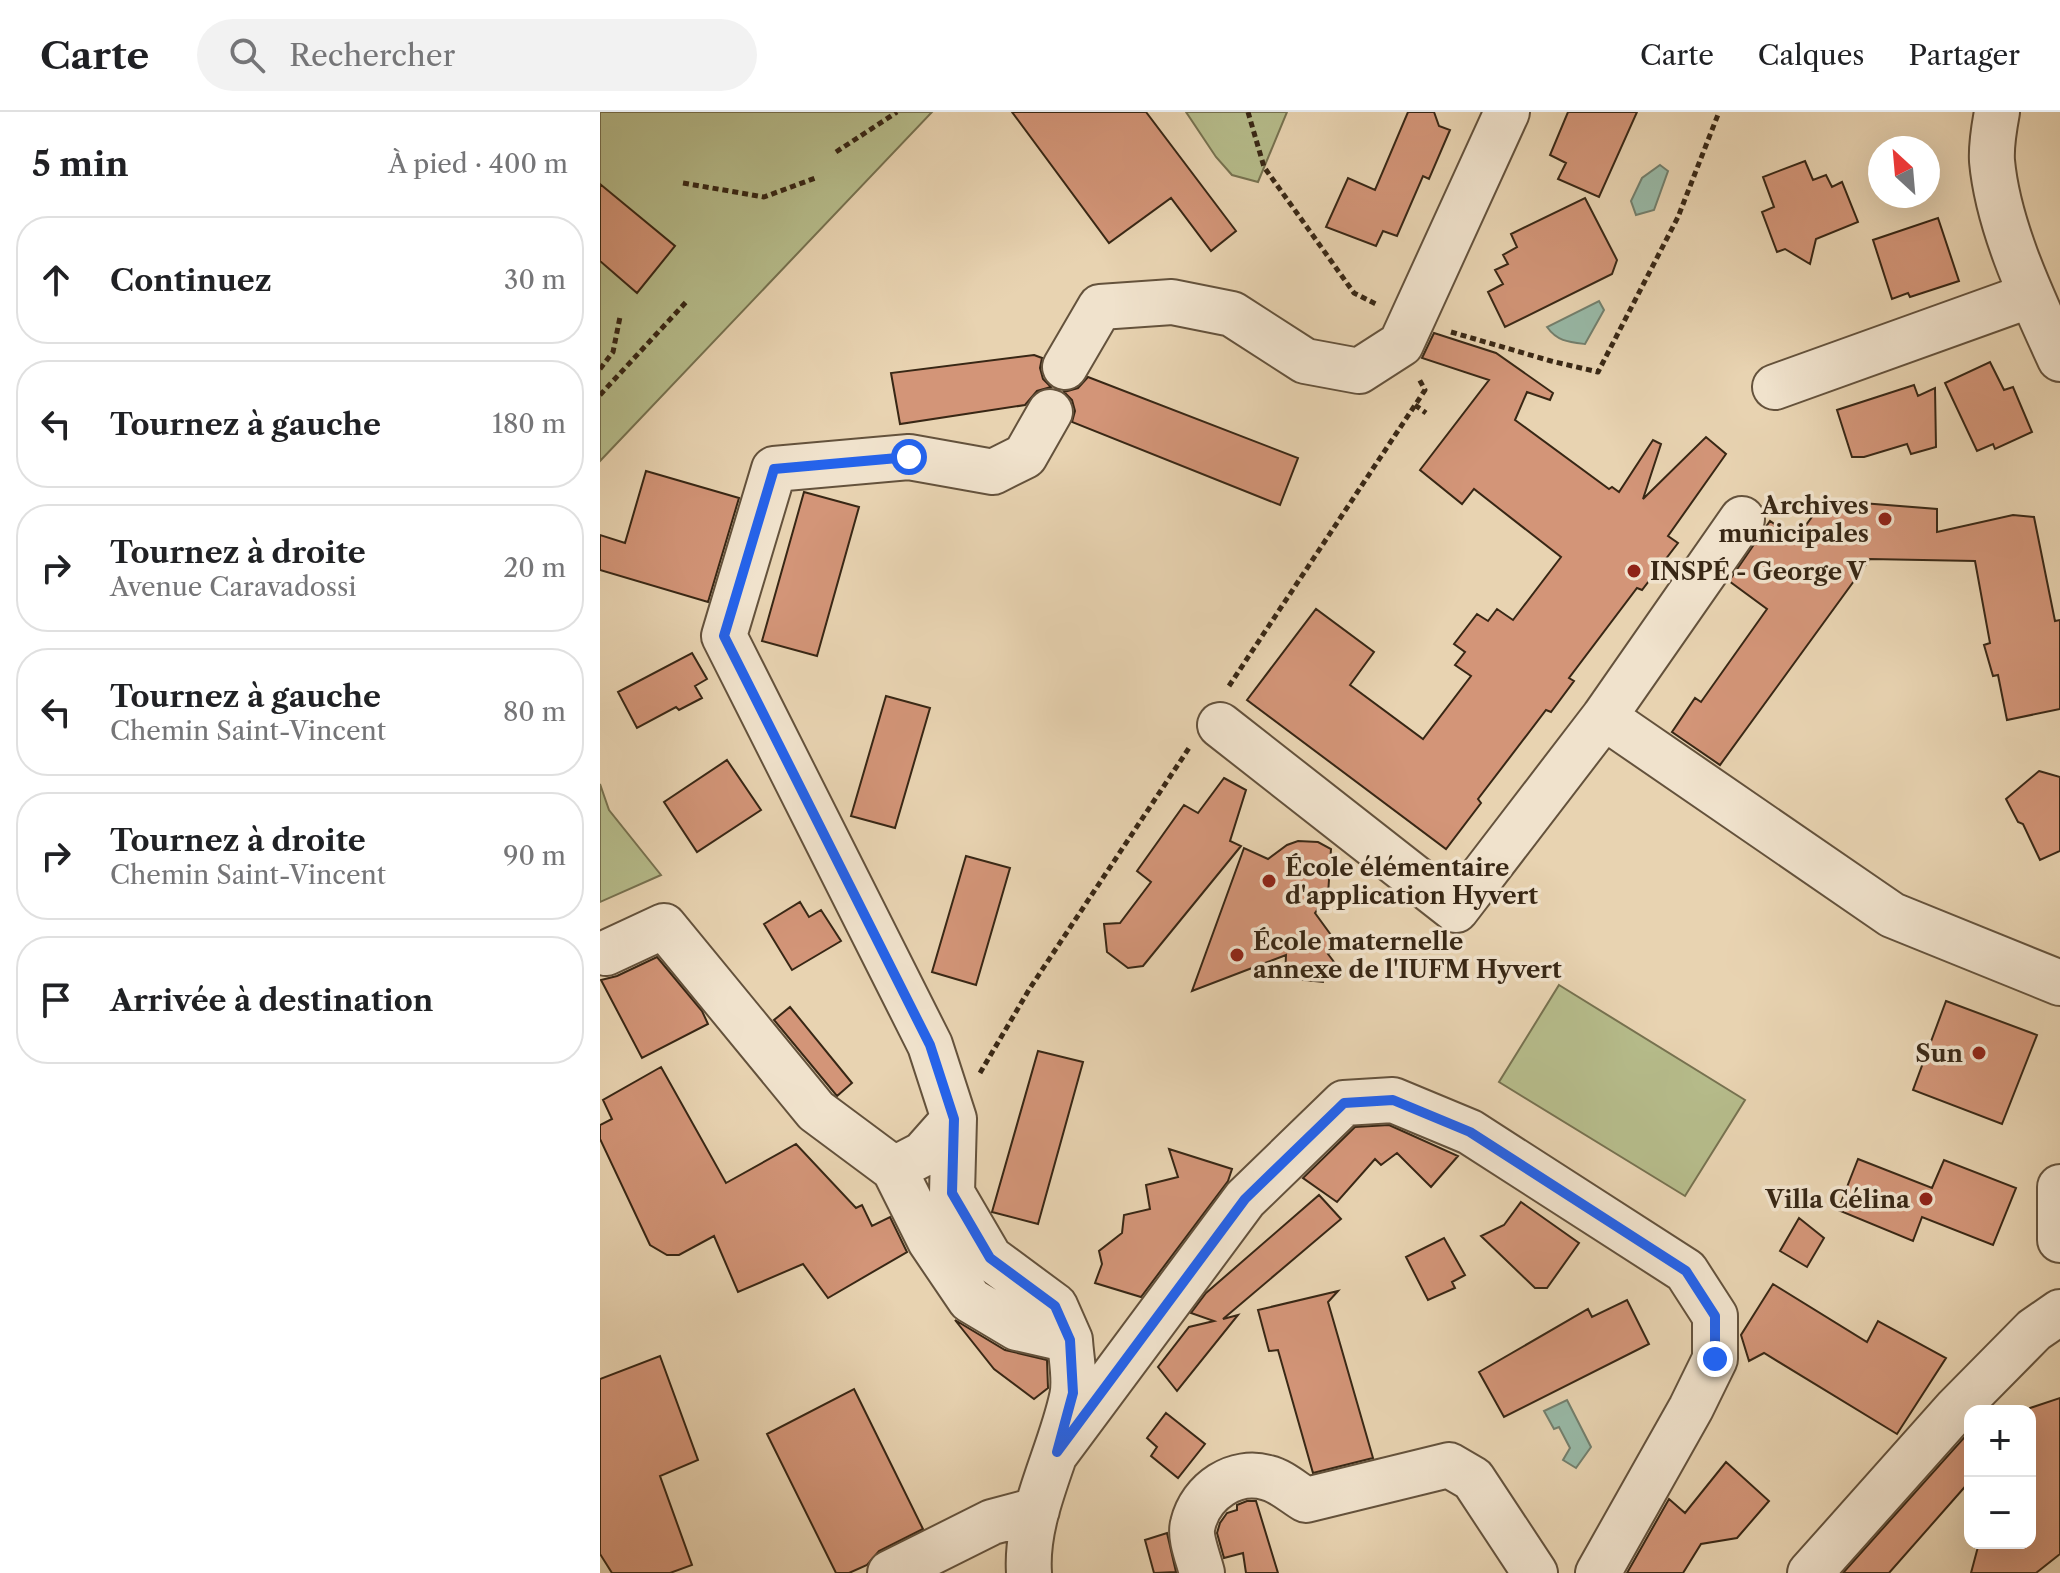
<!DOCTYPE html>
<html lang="fr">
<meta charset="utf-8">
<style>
:root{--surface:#fff;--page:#f2f2f2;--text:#202124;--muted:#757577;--line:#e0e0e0}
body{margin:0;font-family:"Libre Caslon Text",serif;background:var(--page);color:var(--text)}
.controls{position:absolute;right:24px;bottom:24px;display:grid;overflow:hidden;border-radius:16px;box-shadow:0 8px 32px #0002}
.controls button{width:72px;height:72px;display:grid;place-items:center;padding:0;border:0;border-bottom:2px solid var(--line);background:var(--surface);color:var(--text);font:40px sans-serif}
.compass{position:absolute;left:1268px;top:24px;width:72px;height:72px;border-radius:50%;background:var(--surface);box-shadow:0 8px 32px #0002;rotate:334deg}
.stop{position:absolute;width:24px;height:24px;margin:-18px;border:6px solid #2563eb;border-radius:50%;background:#fff}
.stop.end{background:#2563eb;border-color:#fff;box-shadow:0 2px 8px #0008}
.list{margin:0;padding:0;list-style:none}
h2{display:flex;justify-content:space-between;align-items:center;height:104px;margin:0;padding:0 32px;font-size:34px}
h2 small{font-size:26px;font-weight:400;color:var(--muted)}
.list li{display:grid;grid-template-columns:52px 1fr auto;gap:24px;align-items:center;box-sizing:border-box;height:128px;margin:0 16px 16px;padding:0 16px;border:2px solid var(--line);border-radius:32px}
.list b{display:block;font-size:30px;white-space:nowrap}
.list p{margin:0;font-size:26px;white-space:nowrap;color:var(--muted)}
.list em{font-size:26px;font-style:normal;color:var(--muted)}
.icon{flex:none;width:44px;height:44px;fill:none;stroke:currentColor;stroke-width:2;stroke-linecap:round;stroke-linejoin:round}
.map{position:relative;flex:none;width:1460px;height:1461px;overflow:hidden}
header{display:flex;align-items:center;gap:48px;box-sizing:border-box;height:112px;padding:0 40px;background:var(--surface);border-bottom:2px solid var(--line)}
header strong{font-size:38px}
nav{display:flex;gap:44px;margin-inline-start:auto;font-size:28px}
.search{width:560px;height:72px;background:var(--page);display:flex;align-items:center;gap:20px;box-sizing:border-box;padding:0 28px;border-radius:44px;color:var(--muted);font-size:30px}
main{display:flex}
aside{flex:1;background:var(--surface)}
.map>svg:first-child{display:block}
</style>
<header>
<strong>Carte</strong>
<div class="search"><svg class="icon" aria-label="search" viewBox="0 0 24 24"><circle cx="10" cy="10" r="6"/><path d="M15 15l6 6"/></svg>Rechercher</div>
<nav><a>Carte</a><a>Calques</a><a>Partager</a></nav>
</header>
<main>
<aside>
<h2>5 min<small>À pied · 400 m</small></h2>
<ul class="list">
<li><svg class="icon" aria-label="ahead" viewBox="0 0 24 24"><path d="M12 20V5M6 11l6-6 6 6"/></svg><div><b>Continuez</b></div><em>30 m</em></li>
<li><svg class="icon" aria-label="left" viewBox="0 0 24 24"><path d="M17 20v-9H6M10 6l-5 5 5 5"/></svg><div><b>Tournez à gauche</b></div><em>180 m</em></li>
<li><svg class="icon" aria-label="right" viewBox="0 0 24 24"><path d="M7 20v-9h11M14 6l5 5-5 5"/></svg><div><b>Tournez à droite</b><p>Avenue Caravadossi</p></div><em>20 m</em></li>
<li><svg class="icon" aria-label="left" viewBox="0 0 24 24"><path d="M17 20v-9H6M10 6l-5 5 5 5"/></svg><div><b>Tournez à gauche</b><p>Chemin Saint-Vincent</p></div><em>80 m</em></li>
<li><svg class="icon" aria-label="right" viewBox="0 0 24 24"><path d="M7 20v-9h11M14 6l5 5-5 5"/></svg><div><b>Tournez à droite</b><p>Chemin Saint-Vincent</p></div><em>90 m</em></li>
<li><svg class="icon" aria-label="arrive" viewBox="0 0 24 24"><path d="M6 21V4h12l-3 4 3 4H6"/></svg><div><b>Arrivée à destination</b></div></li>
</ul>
</aside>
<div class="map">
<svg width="1460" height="1461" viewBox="0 0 1460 1461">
<rect width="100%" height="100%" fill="#e8d3b1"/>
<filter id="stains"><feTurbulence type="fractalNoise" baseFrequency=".0025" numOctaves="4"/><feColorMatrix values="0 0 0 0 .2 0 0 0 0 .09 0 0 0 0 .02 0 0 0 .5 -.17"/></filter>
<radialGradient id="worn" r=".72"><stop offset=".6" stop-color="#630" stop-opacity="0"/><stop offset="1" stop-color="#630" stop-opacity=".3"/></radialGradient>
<path fill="#b6bc8b" stroke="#777250" stroke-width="2" d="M 0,0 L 332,0 L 0,349 Z
M 586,0 L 687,0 L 658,70 L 632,63 L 616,45 Z
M 0,672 L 9,698 L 61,763 L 0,790 Z
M 959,873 L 1145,988 L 1085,1084 L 899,970 Z"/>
<path fill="#98b9a7" stroke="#727f6d" stroke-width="2" d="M 1060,53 L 1068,59 L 1054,98 L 1036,103 L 1031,89 L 1042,66 Z
M 999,189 L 1004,198 L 985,232 C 968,230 957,229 947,215 Z
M 967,1288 L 991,1335 L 976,1356 L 963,1348 L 970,1336 L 959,1315 L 954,1317 L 944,1299 Z"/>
<path fill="#d39578" stroke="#382715" stroke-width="2" d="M 412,0 L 546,0 L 636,119 L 611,139 L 571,86 L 509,131 Z
M 808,0 L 834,0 L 839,14 L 850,18 L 829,67 L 823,64 L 797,124 L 783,119 L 776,134 L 726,115 L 748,66 L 775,78 Z
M 968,0 L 1037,0 L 999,85 L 958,67 L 966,51 L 950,43 Z
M 1205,49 L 1213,68 L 1226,63 L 1232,75 L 1242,70 L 1258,110 L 1216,127 L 1210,152 L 1185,137 L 1177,140 L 1162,100 L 1174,95 L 1163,65 Z
M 0,72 L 75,134 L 37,181 L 0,149 Z
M 985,86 L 1017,148 L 1012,162 L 905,215 L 888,180 L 903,172 L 895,158 L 908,152 L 903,143 L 917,135 L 911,122 Z
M 1338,106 L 1359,169 L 1310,185 L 1308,181 L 1292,187 L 1273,128 Z
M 834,221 L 896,241 L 953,281 L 950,288 L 927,280 L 915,308 L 1009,377 L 1012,375 L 1019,380 L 1053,328 L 1061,332 L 1043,387 L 1106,325 L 1126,342 L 1068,424 L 1078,431 L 1042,478 L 1037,476 L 969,566 L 974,569 L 951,600 L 946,598 L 878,687 L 881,691 L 846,737 L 647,588 L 716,497 L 774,540 L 750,573 L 823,627 L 871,564 L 855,553 L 865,540 L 854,532 L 877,502 L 888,509 L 897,497 L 913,508 L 961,445 L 874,377 L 862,392 L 820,358 L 889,268 L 822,246 Z
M 434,243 L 442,246 L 440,256 L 443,267 L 451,275 L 437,279 L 425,293 L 300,312 L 291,261 Z
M 1390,250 L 1404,278 L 1413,275 L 1432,320 L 1395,337 L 1393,332 L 1377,339 L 1345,271 Z
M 488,265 L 698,346 L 680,393 L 472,310 L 475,299 L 472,288 L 464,280 L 478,276 Z
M 1314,273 L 1318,284 L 1335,276 L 1336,335 L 1311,342 L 1307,332 L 1264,345 L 1252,345 L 1237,298 Z
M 46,359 L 139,386 L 108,490 L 0,458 L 0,423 L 25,431 Z
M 204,380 L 259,395 L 217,544 L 162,529 Z
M 1224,388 L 1337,397 L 1337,420 L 1413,403 L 1434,405 L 1455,509 L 1460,508 L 1460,597 L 1407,608 L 1398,563 L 1393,564 L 1384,533 L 1390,531 L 1375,449 L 1270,447 L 1120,653 L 1072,620 L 1095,586 L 1101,590 L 1167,497 L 1129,469 L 1170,409 L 1196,427 Z
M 92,541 L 107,567 L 95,574 L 102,586 L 79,598 L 76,595 L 37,616 L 18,580 Z
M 286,584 L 330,596 L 295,716 L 251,704 Z
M 127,648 L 161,698 L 97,740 L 64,690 Z
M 1439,659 L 1460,665 L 1460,739 L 1440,748 L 1423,712 L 1418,710 L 1406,687 Z
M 624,666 L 646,678 L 630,729 L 641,734 L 543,854 L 528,856 L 507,840 L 504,812 L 520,811 L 551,770 L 537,759 L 584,693 L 598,701 Z
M 698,729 L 718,730 L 731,737 L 728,783 L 715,801 L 739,834 L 728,842 L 737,854 L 724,862 L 723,870 L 685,866 L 686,843 L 592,879 L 644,736 L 668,747 L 687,733 Z
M 366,744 L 410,756 L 376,873 L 332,860 Z
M 200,790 L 209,805 L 221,798 L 241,829 L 192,858 L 164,812 Z
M 57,845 L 102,899 L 108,912 L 42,946 L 1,868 L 17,864 Z
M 1346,889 L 1437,923 L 1402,1012 L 1313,978 Z
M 190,895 L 252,971 L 237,984 L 174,908 Z
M 438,939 L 483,950 L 438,1112 L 392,1100 Z
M 61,955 L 126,1071 L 196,1032 L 256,1096 L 262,1093 L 272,1114 L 290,1105 L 307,1140 L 228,1186 L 203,1152 L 138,1180 L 114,1124 L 79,1143 L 67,1143 L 50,1133 L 0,1027 L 0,1013 L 12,1007 L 3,988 Z
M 789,1013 L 858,1044 L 831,1075 L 797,1041 L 781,1053 L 775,1047 L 737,1090 L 703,1066 L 755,1015 Z
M 569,1037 L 632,1057 L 628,1069 L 541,1185 L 495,1171 L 502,1152 L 499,1139 L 522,1121 L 524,1103 L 550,1097 L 546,1073 L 578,1065 Z
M 1258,1047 L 1332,1076 L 1344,1048 L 1416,1076 L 1393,1133 L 1322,1105 L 1313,1129 L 1238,1098 Z
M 719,1083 L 741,1107 L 623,1207 L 638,1203 L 577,1279 L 558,1255 L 589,1215 L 614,1209 L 591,1201 L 606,1181 Z
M 921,1090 L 979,1131 L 947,1176 L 935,1176 L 881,1124 L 904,1113 Z
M 1199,1106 L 1224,1126 L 1207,1155 L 1180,1139 Z
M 844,1126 L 865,1163 L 852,1170 L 855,1176 L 828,1188 L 806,1145 Z
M 1173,1172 L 1267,1230 L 1278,1209 L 1346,1246 L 1297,1322 L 1164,1241 L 1149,1249 L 1141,1223 Z
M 738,1179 L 728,1190 L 773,1346 L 713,1361 L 678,1238 L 669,1239 L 658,1198 Z
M 1027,1188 L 1049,1232 L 904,1305 L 879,1260 L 988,1197 L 992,1205 Z
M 355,1208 L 405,1238 L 447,1248 L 448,1276 L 434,1287 L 394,1257 Z
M 60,1244 L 98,1348 L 60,1364 L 92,1453 L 70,1461 L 12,1461 L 0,1442 L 0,1267 Z
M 254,1277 L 323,1417 L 279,1439 L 267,1453 L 249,1461 L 236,1461 L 167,1322 Z
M 1460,1286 L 1460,1442 L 1436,1461 L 1371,1461 L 1379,1431 L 1430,1431 L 1430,1296 Z
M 566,1301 L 605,1332 L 578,1366 L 551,1344 L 557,1335 L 547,1326 Z
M 1370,1319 L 1370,1369 L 1289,1461 L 1243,1461 Z
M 1126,1350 L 1169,1389 L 1137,1426 L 1101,1432 L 1083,1461 L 1027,1461 L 1069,1387 L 1085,1401 Z
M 647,1389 L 656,1389 L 678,1461 L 646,1461 L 643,1441 L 624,1446 L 617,1421 L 620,1411 L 627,1401 L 637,1398 L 637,1393 Z
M 567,1421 L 576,1460 L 554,1461 L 545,1428 Z"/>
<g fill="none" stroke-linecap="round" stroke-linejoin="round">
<defs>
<path id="minor" d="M 1397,0 C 1394,16 1391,33 1392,49 C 1398,115 1433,188 1460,247
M 465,255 L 500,195 L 572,190 L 632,202 L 705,249 L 759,259 L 801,232 L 907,0
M 1175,275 L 1431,183
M 450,300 L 425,344 L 393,360 L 309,345 L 174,357 L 124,524 L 330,933 L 354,1007 L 352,1081 L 390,1146 L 455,1194 L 470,1228
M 1142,407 L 1004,605 L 1292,803 L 1460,871
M 620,613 L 856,798 L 1004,605
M 6,841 L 64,814 L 216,999 L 294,1057
M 354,1007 L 323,1042 L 294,1057 L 330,1129 L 370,1188 L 417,1216 L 470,1228 C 471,1246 476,1268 472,1285 C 460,1342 425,1402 429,1461
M 1460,1075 L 1460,1128
M 457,1340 L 645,1087 L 744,991 L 793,988 L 870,1020 L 1086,1159 L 1115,1204 L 1115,1247 L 1091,1296 L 998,1461
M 290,1461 L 392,1410 L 437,1398
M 602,1461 C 599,1448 589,1425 593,1412 C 601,1379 635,1356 668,1366 C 681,1369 694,1381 706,1388 L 849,1353 L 873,1367 L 935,1461
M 1210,1461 L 1357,1296 L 1434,1218 L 1460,1200"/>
</defs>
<use href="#minor" stroke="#64523c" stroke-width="48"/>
<path stroke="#382715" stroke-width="5" stroke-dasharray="6 4" stroke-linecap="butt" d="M 648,0 L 664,55 L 754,181 L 778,193
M 236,40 L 297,0
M 83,71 L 164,85 L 218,65
M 851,220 L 951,249 L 998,260 L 1078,105 L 1119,0
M 0,257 L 13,240 L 20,205
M 0,283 L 87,189
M 815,293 L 826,301
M 629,574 L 825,278 L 818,265
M 380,961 L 430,876 L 589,636"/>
<use href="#minor" stroke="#f0e2cc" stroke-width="44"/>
</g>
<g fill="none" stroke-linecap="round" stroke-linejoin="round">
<path stroke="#2563eb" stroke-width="10" d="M 309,345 L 174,357 L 124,524 L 330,933 L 354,1007 L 352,1081 L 390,1146 L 455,1194 L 470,1228 L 473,1281 L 457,1340 L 645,1087 L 744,991 L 793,988 L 870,1020 L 1086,1159 L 1115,1204 L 1115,1247"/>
</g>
<g fill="#8f2418" stroke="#f0e2cc" stroke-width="3">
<circle cx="1285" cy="407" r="8"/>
<circle cx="1034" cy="459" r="8"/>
<circle cx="669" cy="769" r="8"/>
<circle cx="637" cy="843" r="8"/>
<circle cx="1379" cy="941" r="8"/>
<circle cx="1326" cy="1087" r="8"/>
</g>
<g text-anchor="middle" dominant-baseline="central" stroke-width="7" stroke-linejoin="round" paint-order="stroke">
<g font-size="24" font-weight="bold" fill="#382715" stroke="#f0e2cc" text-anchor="end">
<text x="1269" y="393">Archives<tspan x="1269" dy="28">municipales</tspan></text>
<text x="1050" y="459" text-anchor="start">INSPÉ - George V</text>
<text x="685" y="755" text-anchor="start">École élémentaire<tspan x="685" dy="28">d'application Hyvert</tspan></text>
<text x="653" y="829" text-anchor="start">École maternelle<tspan x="653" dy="28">annexe de l'IUFM Hyvert</tspan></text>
<text x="1363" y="941">Sun</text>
<text x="1310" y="1087">Villa Célina</text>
</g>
</g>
<rect width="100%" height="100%" filter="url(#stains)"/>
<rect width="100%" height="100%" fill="url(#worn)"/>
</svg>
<div class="controls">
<button>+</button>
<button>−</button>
</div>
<svg class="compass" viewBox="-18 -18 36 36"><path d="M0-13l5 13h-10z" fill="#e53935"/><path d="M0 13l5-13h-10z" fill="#757577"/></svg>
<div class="stop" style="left:309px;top:345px"></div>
<div class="stop end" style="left:1115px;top:1247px"></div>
</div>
</main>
